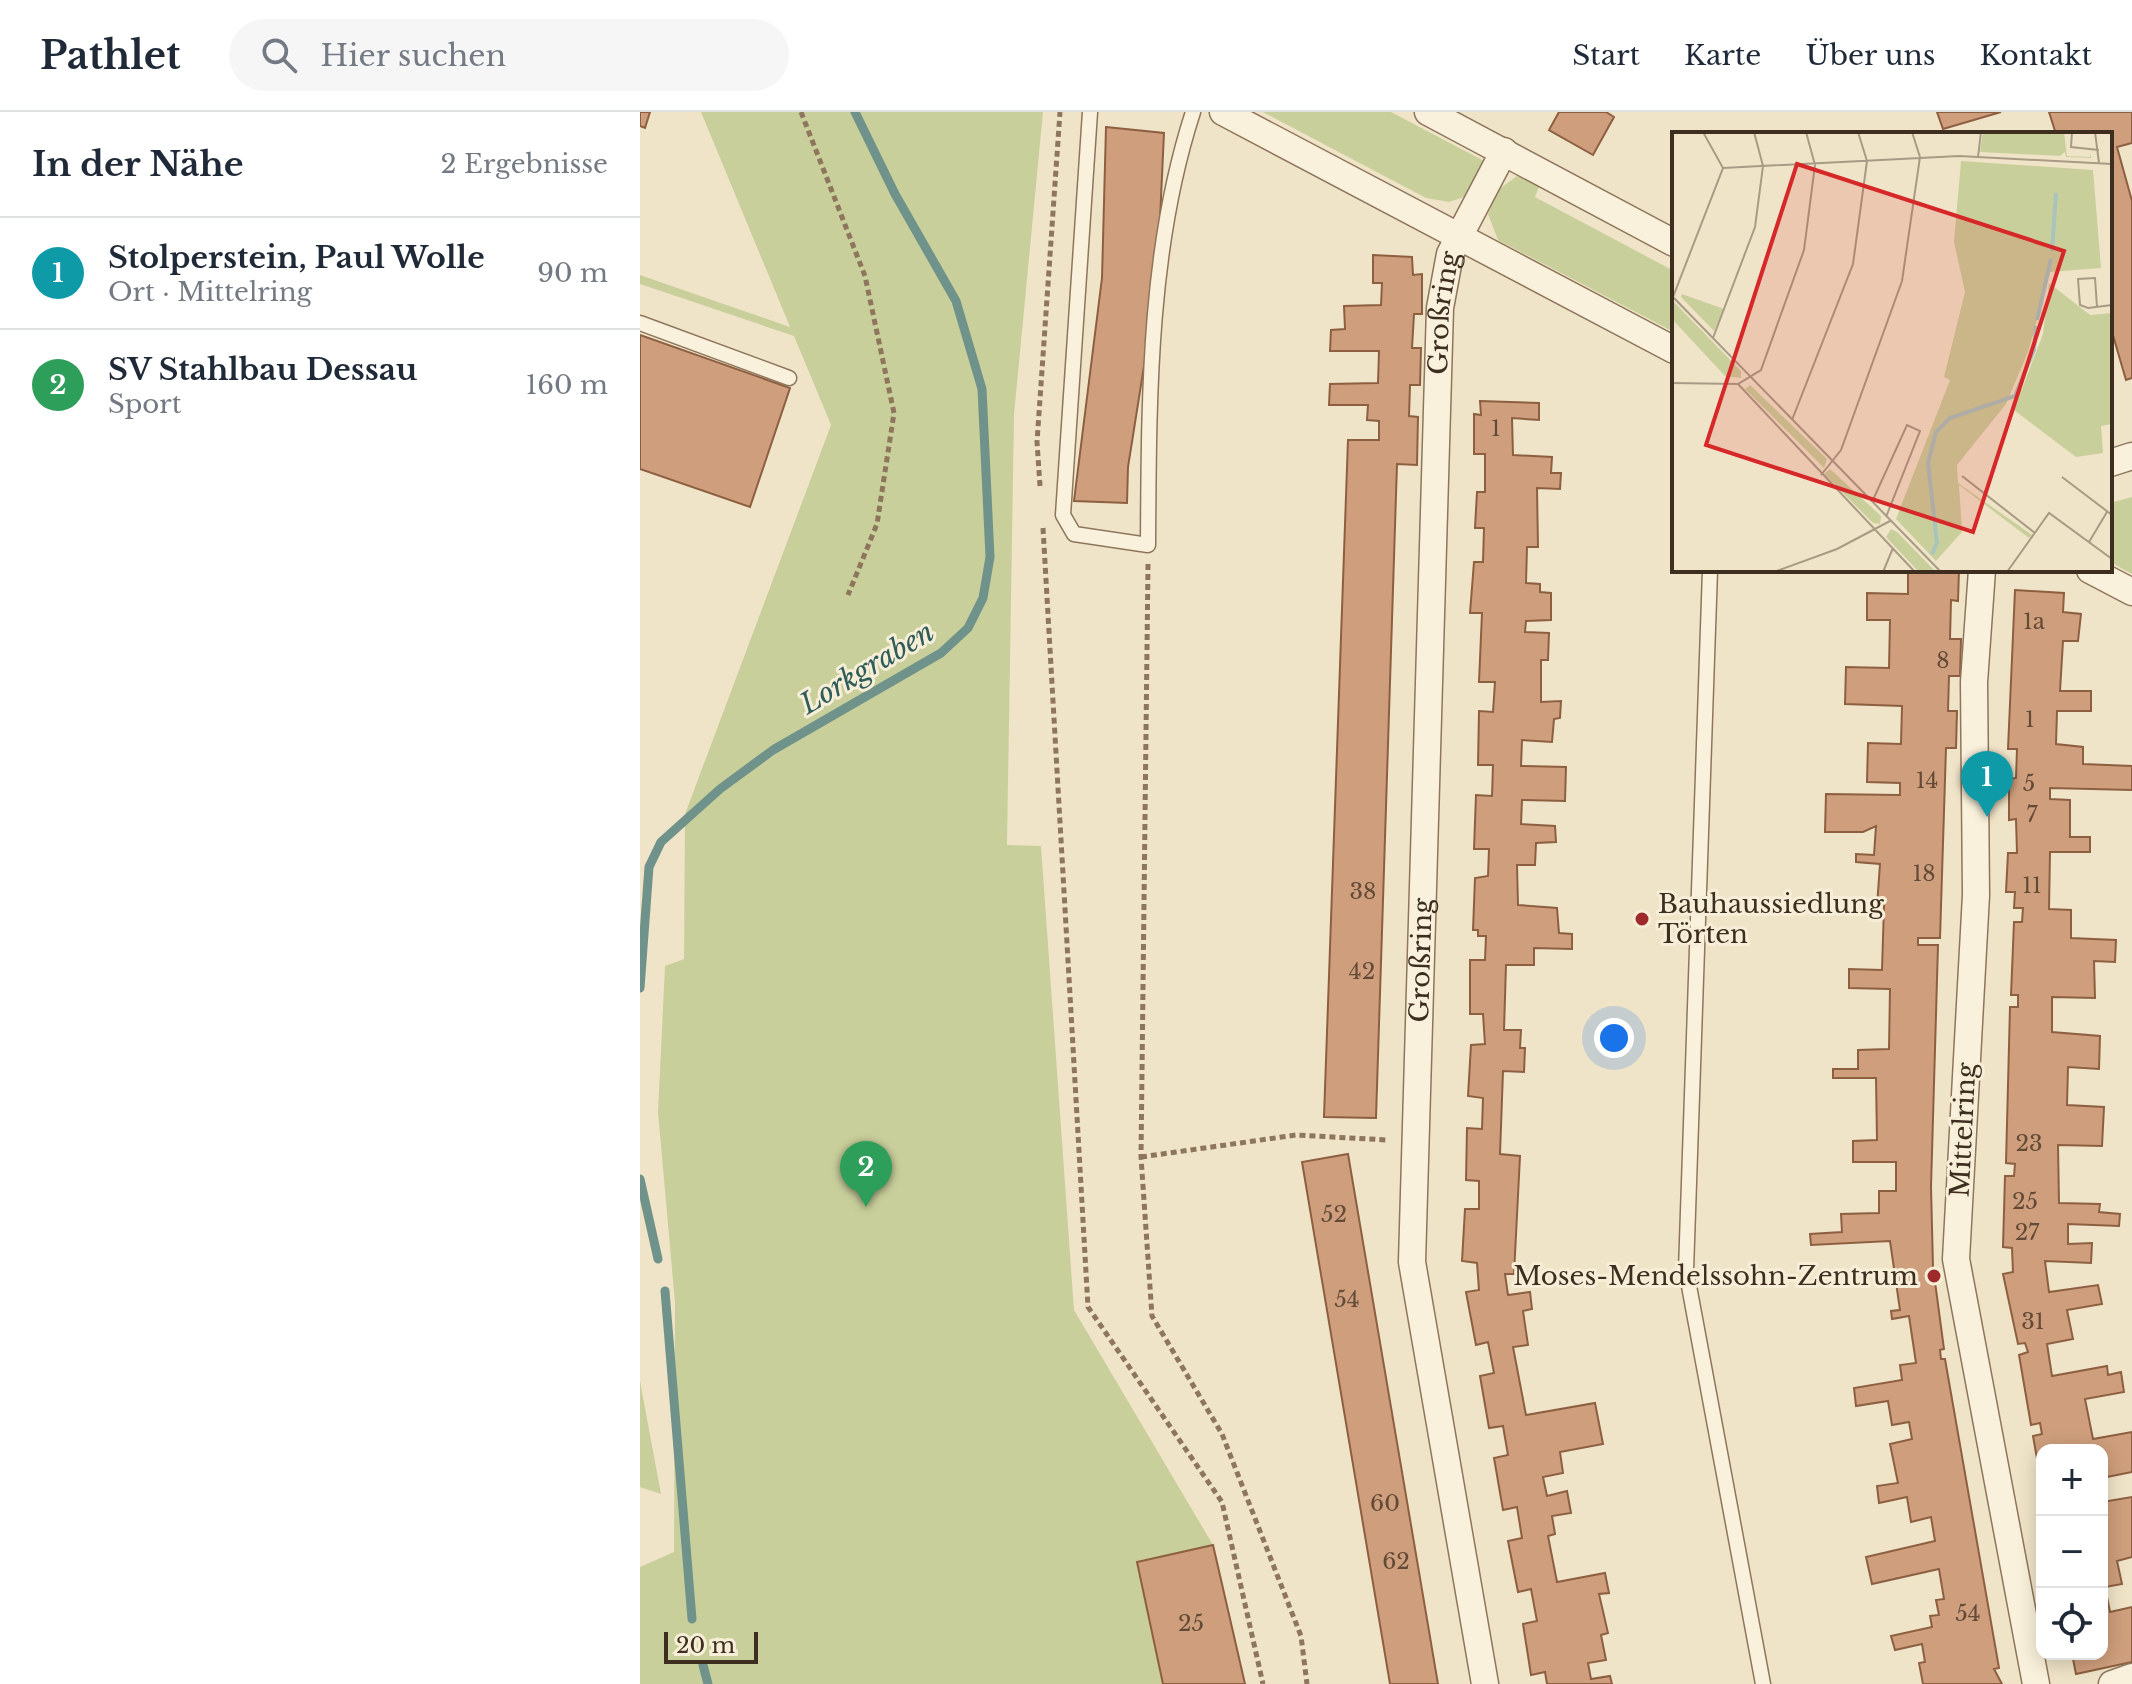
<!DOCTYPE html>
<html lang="de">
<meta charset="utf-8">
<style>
:root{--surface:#fff;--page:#f6f6f7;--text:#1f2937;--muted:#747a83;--line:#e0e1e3;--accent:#0f766e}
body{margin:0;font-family:"Libre Baskerville",serif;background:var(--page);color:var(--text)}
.controls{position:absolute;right:24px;bottom:24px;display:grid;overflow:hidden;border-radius:16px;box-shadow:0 4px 20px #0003}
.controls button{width:72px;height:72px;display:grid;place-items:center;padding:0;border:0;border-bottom:2px solid var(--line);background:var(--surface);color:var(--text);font:40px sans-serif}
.scale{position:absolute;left:24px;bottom:20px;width:94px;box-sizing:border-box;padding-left:8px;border:4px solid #3d2e20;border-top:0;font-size:22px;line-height:28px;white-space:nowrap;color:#3d2e20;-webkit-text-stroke:6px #f7eed8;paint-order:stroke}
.you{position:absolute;left:974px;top:926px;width:28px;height:28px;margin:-20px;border:6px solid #fff;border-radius:50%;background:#1a73e8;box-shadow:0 0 0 12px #1a73e833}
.badge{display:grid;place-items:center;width:52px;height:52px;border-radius:50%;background:var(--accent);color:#fff;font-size:26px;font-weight:700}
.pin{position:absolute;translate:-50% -66px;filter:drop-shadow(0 2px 4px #0008)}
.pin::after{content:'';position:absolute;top:42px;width:28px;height:24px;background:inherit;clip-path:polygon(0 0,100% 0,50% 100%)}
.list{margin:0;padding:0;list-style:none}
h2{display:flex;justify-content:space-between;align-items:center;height:104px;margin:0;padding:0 32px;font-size:34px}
h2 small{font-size:26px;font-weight:400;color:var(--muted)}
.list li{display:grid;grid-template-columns:52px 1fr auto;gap:24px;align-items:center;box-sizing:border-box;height:112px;padding:0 32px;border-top:2px solid var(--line)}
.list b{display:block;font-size:30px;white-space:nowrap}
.list p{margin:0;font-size:26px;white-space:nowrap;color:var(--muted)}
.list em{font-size:26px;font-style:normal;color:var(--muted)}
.icon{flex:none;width:44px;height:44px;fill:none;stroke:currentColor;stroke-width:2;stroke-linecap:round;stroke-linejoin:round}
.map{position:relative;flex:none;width:1492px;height:1572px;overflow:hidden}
header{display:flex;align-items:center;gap:48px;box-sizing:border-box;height:112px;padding:0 40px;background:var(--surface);border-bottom:2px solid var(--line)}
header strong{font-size:38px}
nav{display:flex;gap:44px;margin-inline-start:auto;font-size:28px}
.search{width:560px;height:72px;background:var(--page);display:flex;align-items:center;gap:20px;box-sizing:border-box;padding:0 28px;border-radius:44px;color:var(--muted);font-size:30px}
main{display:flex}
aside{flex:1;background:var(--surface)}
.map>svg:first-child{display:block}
</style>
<header>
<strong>Pathlet</strong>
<div class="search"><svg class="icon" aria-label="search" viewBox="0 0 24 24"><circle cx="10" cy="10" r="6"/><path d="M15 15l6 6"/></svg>Hier suchen</div>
<nav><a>Start</a><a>Karte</a><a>Über uns</a><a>Kontakt</a></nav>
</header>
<main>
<aside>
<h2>In der Nähe<small>2 Ergebnisse</small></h2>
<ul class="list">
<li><span class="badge" style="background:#0f9aa8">1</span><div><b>Stolperstein, Paul Wolle</b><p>Ort · Mittelring</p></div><em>90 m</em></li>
<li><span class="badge" style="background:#2e9e5b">2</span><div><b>SV Stahlbau Dessau</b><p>Sport</p></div><em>160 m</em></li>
</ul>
</aside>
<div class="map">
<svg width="1492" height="1572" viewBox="0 0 1492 1572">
<rect width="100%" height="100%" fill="#f0e4c8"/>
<path fill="#c9cf9b" d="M 61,0 L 403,0 L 374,303 L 367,733 L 401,734 L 434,1198 L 573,1433 L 605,1572 L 0,1572 L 0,1455 L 34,1440 L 35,1191 L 18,1000 L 25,854 L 44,847 L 45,702 L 191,313 L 154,224 L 0,172 L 0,163 L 150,215 Z
M 623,0 L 751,0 L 846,50 L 827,84 L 809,90 L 786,86 Z
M 877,64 L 901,70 L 895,85 L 1034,159 L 1034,220 L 858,128 L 848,102 L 858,78 Z
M 1492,385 L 1492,462 L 1470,450 L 1470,391 Z
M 0,1269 L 21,1382 L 0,1375 Z"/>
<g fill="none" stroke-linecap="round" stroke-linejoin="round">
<path stroke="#6f938a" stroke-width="9" d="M 0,876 L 9,755 L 21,730 L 80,677 L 133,638 L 301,541 L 328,516 L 343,486 L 350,445 L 342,277 L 316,189 L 255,82 L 215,0
M 0,1067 L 18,1147
M 25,1179 L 52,1507
M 63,1553 L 68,1572"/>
</g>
<path fill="#cf9f7d" stroke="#8d5f41" stroke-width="2" d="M 0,0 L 10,0 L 5,16 L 0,14 Z
M 919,0 L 966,0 L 974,5 L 953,43 L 909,18 Z
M 1297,0 L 1361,0 L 1303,17 Z
M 1409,0 L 1492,0 L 1492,31 L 1477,35 L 1492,89 L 1492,266 L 1486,268 L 1470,213 L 1470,22 L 1416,22 Z
M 466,15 L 524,21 L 517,172 L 488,355 L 487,391 L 434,389 L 462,166 Z
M 733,143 L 772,145 L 773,163 L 782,162 L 782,202 L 774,202 L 772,236 L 781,236 L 780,273 L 770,273 L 769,304 L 778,305 L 777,353 L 757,352 L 736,1006 L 684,1005 L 708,328 L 739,328 L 739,309 L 727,308 L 728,293 L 689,293 L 690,272 L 738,271 L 739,239 L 690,239 L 691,218 L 705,217 L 704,194 L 741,193 L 742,171 L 733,171 Z
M 0,223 L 150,276 L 110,395 L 0,357 Z
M 840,289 L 899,291 L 899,308 L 872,306 L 873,343 L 912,345 L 911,361 L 921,361 L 920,377 L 897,376 L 898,435 L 887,435 L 886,471 L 900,472 L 900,480 L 911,481 L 911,508 L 886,509 L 885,520 L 909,521 L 908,548 L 901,548 L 901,590 L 921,589 L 920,606 L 914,607 L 912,630 L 882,628 L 881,654 L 926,655 L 925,689 L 882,688 L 881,712 L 915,714 L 916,730 L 896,731 L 895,753 L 877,753 L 878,793 L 917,796 L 919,821 L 932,822 L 932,837 L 894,836 L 894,853 L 866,853 L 864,918 L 881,918 L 880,936 L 885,936 L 884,960 L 863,959 L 860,1042 L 880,1044 L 874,1162 L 865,1162 L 868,1183 L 890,1180 L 892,1197 L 883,1199 L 888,1233 L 873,1235 L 886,1303 L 955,1291 L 963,1332 L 920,1340 L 923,1361 L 903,1365 L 907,1384 L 927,1379 L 931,1401 L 912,1404 L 915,1422 L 908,1424 L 917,1470 L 965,1461 L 969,1481 L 959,1482 L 968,1521 L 961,1523 L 966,1548 L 948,1551 L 951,1567 L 970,1564 L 972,1572 L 907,1572 L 905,1560 L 891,1563 L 883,1512 L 897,1509 L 891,1477 L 878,1480 L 868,1429 L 882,1426 L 877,1395 L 863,1398 L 854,1346 L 868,1343 L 863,1314 L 849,1316 L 840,1264 L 854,1261 L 848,1230 L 836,1233 L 826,1180 L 839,1178 L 837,1151 L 822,1149 L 825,1097 L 839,1097 L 839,1069 L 826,1068 L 827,1016 L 842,1017 L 843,986 L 828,984 L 831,933 L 845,932 L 843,902 L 830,902 L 830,848 L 845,848 L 846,824 L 838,824 L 838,818 L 833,818 L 835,766 L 848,764 L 849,737 L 834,737 L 836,683 L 852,684 L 853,653 L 838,653 L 839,599 L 853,600 L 855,570 L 839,570 L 842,501 L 830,501 L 834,450 L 843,450 L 844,416 L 835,416 L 837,380 L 845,380 L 845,342 L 834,342 L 834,302 L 841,303 Z
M 1268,458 L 1319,458 L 1318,489 L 1311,488 L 1310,527 L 1321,527 L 1320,564 L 1309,564 L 1308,599 L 1317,599 L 1316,636 L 1306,636 L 1300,826 L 1278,826 L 1278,833 L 1298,833 L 1291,1075 L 1293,1155 L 1304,1237 L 1300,1238 L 1301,1247 L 1305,1247 L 1359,1556 L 1354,1557 L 1362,1572 L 1283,1572 L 1279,1551 L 1285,1550 L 1282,1532 L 1255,1538 L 1251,1524 L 1292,1515 L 1290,1504 L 1299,1503 L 1296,1488 L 1304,1487 L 1299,1457 L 1232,1472 L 1226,1445 L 1295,1429 L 1291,1405 L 1271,1410 L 1267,1385 L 1239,1391 L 1237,1374 L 1258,1371 L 1250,1332 L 1272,1327 L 1269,1310 L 1252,1313 L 1248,1289 L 1216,1294 L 1214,1276 L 1262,1268 L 1260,1253 L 1276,1251 L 1269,1204 L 1252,1207 L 1251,1199 L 1260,1198 L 1250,1129 L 1171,1133 L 1170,1122 L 1202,1120 L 1201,1102 L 1239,1101 L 1239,1079 L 1256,1079 L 1256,1050 L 1213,1050 L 1213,1029 L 1237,1028 L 1236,966 L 1193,966 L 1193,957 L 1218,957 L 1218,938 L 1249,937 L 1250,877 L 1209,876 L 1209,857 L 1242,858 L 1244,794 L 1237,794 L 1240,752 L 1216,750 L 1216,742 L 1234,743 L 1236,714 L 1223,720 L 1185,720 L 1186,682 L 1260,683 L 1260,671 L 1227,670 L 1228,631 L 1261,632 L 1262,594 L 1205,592 L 1206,555 L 1249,556 L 1250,508 L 1227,508 L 1227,481 L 1268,482 Z
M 1375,478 L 1424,481 L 1423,500 L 1441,502 L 1438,529 L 1423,529 L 1420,579 L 1451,579 L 1451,599 L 1417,599 L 1416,632 L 1443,635 L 1443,652 L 1492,654 L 1492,678 L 1410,676 L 1410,687 L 1430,688 L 1430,725 L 1450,725 L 1450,740 L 1410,740 L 1409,797 L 1431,798 L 1431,826 L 1476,828 L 1475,850 L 1454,849 L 1455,886 L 1412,885 L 1412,920 L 1460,924 L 1459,957 L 1428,955 L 1427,993 L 1464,995 L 1462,1034 L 1418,1033 L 1419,1091 L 1460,1092 L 1459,1100 L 1480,1102 L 1479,1114 L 1428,1112 L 1428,1132 L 1452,1131 L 1451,1151 L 1405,1149 L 1409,1180 L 1458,1173 L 1462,1192 L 1427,1198 L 1433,1227 L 1407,1232 L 1412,1264 L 1467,1254 L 1468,1263 L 1481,1260 L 1484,1280 L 1445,1287 L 1453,1327 L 1492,1320 L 1492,1360 L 1462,1366 L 1462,1338 L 1402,1338 L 1402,1375 L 1393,1324 L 1402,1322 L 1400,1311 L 1391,1313 L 1379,1243 L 1388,1240 L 1385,1231 L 1378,1232 L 1363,1162 L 1373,1160 L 1372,1136 L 1363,1135 L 1365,1064 L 1374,1064 L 1375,1052 L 1366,1051 L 1370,895 L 1378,895 L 1378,883 L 1371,883 L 1374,810 L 1382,810 L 1383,796 L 1374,796 L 1375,780 L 1366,780 L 1368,741 L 1377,741 L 1376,707 L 1369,708 L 1369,667 L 1376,666 L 1377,637 L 1368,637 Z
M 708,1042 L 798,1572 L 750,1572 L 662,1050 Z
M 1492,1385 L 1492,1445 L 1477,1449 L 1482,1472 L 1465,1475 L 1470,1500 L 1492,1495 L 1492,1550 L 1436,1562 L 1432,1542 L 1462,1542 L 1462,1390 Z
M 573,1433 L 605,1572 L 523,1572 L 497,1450 Z"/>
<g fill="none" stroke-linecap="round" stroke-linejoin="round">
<defs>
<path id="lane" d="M 450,0 L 423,403 L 434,422 L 508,433 C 509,289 508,138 553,0
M 0,211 L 149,266
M 1070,458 L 1046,1158 L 1123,1572"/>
<g id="street">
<path d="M 583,0 L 1034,238"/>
<path d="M 788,0 L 1034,131"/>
<path d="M 1470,351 L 1492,344"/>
<path d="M 1342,458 L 1334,570 L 1336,783 L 1316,1147 L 1396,1572"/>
<path d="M 1450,458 L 1492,480"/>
<path id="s1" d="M 845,1572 L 772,1150 L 800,196 L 810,142 L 864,39"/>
<path d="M 1472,1572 L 1492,1565"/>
</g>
</defs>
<use href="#lane" stroke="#8d765c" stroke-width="17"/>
<use href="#street" stroke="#8d765c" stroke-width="29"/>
<path stroke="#8d765c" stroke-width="5" stroke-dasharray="6 4" stroke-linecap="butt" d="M 161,0 L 225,164 L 254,301 L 237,412 L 208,483
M 400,374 L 397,330 L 420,0
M 403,416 L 448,1195 L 582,1390 L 623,1572
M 508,452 L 501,1045 L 512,1204 L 582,1322 L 661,1524 L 667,1572
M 501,1045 L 656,1023 L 747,1028"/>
<use href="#lane" stroke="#faf1dc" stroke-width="14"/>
<use href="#street" stroke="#faf1dc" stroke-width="26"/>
</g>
<g fill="#9e2a2b" stroke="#f7eed8" stroke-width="3">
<circle cx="1002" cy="807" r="8"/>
<circle cx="1294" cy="1164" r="8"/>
</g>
<g text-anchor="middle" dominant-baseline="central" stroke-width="6" stroke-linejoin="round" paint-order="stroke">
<g font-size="22" fill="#624a37">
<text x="856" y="316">1</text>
<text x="1394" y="509">1a</text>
<text x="1303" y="548">8</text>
<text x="1390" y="607">1</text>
<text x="1287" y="668">14</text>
<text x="1389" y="671">5</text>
<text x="1392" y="702">7</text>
<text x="1284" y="761">18</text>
<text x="1392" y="773">11</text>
<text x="723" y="779">38</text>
<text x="722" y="859">42</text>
<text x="1389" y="1031">23</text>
<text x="1385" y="1089">25</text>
<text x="694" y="1102">52</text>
<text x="1387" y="1120">27</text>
<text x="707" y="1187">54</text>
<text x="1393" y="1209">31</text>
<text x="745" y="1391">60</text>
<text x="756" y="1449">62</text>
<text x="1328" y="1501">54</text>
<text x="551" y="1511">25</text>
</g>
<g font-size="26" fill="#3d2e20" stroke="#f7eed8">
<text stroke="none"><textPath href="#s1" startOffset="1378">Großring</textPath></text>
<text stroke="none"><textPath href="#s1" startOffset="730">Großring</textPath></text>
<text transform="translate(1323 1018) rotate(-87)">Mittelring</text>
</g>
<g font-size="26" fill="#3d2e20" stroke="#f7eed8" text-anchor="start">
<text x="1018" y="792">Bauhaussiedlung<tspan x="1018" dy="30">Törten</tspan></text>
<text x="1278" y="1164" text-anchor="end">Moses-Mendelssohn-Zentrum</text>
</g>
<g font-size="28" font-style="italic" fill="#2f5d5a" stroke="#f7eed8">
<text transform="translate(227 556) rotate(-31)">Lorkgraben</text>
</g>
</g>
<g transform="translate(1032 20)">
<rect width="440" height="440" fill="#f0e4c8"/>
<path d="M 311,0 L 392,0 L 395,24 L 418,25 L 419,21 L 419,26 L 394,25 L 393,20 L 388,24 L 308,20 ZM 289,29 L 421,38 L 429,136 L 378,140 L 356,220 L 334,272 L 285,333 L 286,351 L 360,403 L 357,406 L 287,353 L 290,400 L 264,429 L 224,387 L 278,248 L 272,245 L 293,160 L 282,110 ZM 377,151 L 418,183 L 440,181 L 440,292 L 429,294 L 431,321 L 404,325 L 342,278 L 371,202 ZM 10,162 L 52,177 L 42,199 L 9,165 ZM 0,168 L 69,239 L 69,246 L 53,244 L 0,187 ZM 78,253 L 155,327 L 152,336 L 73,257 ZM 158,337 L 209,384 L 208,392 L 201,391 L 152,342 ZM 219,397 L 225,400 L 264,440 L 247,440 L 214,405 Z" fill="#c9cf9b"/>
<path fill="none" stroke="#a9c4bc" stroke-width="4" d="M 380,119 L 384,61M 365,188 L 379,127M 260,422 L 265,411 L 256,331 L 264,300 L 278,286 L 343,264 L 362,218 L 364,194"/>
<path fill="none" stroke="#a89b85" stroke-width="2" d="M 400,0 L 399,15 L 427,18M 423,0 L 427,31M 306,25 L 309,0M 51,36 L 287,24 L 440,32M 0,164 L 269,440M 1,165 L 51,36 L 31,0M 425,175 L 423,146 L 406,147 L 408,173 L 416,176 L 440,173M 41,206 L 83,95 L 91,34 L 82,0M 0,251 L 66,252 L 89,238 L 132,118 L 143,33 L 134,0M 66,252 L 243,440M 120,288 L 181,132 L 195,29 L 186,0M 149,343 L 169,318 L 230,149 L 248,25 L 240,0M 290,344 L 363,401M 390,345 L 440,383M 200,370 L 235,293 L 248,299 L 214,385M 417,410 L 435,380M 102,440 L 165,417 L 218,389M 211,440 L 221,416M 335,440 L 377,381 L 440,427"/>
<path fill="#d62828" fill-opacity="0.15" stroke="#d62828" stroke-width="4" d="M 125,32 L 392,119 L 301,400 L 34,313 Z"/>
<rect width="440" height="440" fill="none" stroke="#3d2e20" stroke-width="4"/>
</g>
</svg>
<div class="controls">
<button>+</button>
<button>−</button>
<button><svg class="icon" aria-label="locate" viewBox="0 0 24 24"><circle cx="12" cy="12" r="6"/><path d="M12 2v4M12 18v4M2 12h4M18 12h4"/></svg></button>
</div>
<div class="scale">20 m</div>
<div class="you"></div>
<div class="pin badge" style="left:1347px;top:705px;background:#0f9aa8">1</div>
<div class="pin badge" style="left:226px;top:1095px;background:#2e9e5b">2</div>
</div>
</main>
